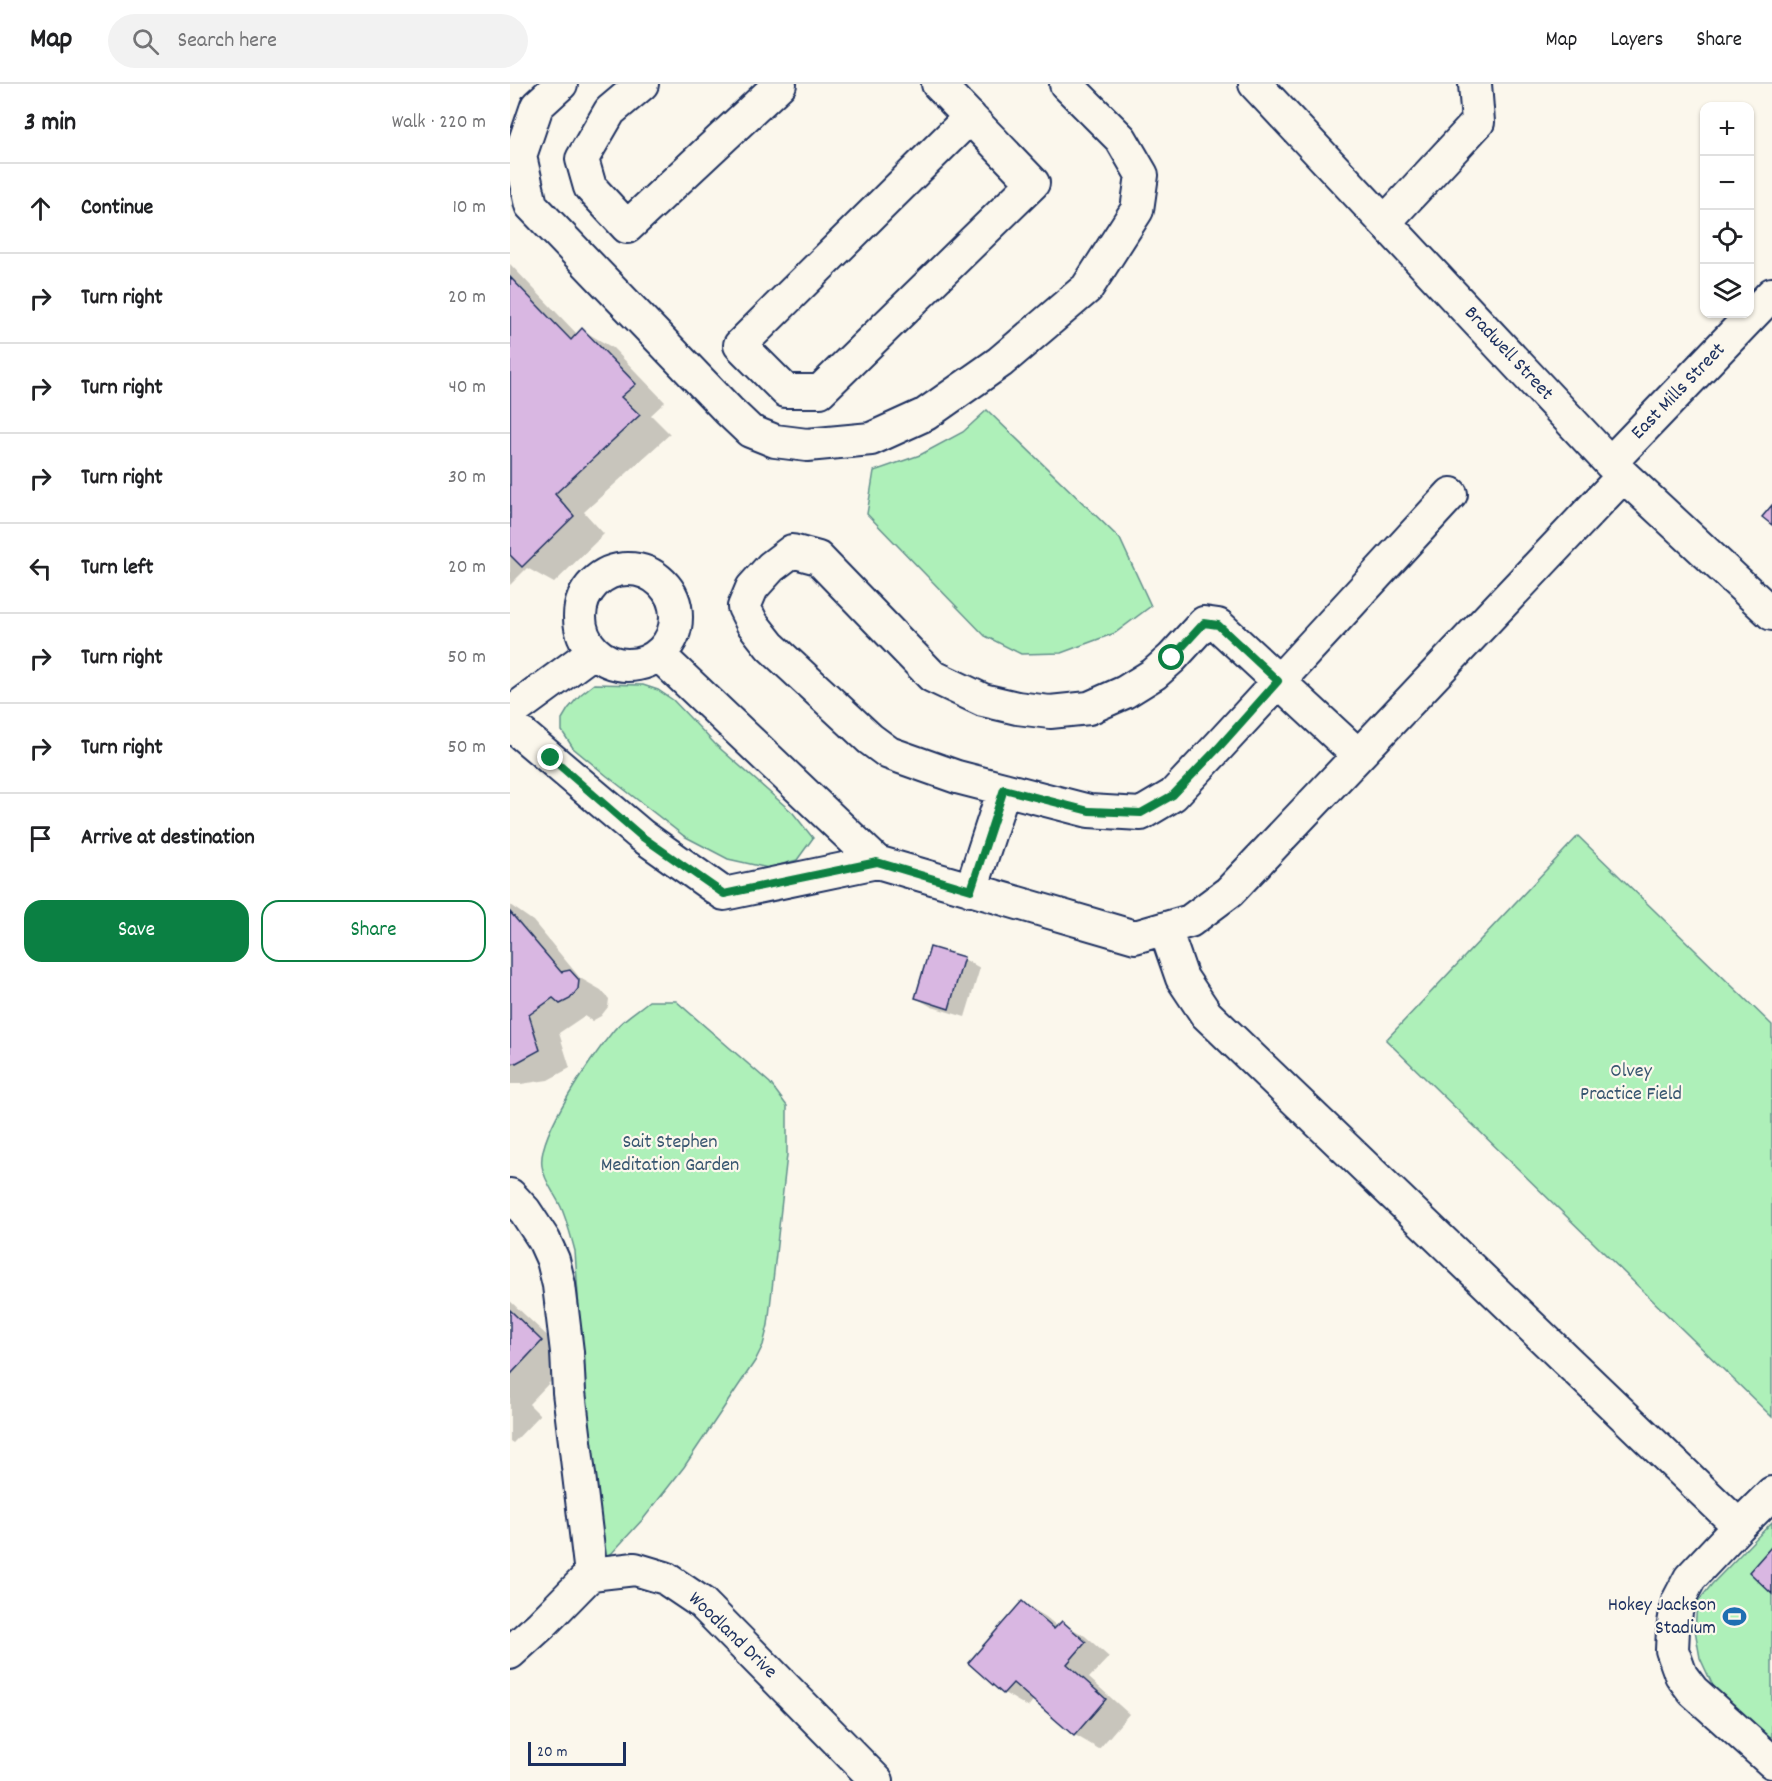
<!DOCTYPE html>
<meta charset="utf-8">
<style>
:root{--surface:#fff;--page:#f2f2f2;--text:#202124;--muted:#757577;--line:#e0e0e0;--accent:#0b8043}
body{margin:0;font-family:Dekko,sans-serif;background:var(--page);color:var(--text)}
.controls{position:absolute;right:18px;top:18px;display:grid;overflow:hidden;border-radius:12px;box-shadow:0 2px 4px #0004}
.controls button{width:54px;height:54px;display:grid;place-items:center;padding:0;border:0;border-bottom:2px solid var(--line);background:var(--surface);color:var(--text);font:30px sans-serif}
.scale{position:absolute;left:18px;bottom:15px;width:98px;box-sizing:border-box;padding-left:6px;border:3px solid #1b2f5e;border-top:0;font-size:16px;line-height:21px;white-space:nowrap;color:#1b2f5e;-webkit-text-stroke:4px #fbf7ec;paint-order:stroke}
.stop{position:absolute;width:18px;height:18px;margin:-14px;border:4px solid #0b8043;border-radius:50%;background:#fff}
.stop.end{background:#0b8043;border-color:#fff;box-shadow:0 2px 6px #0008}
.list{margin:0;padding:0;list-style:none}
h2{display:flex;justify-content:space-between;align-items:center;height:78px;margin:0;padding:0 24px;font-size:26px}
h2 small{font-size:20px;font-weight:400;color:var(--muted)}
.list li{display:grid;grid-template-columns:39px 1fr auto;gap:18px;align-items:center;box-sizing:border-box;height:90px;padding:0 24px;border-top:2px solid var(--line)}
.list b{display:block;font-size:22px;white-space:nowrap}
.list em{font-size:20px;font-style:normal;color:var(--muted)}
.actions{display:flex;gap:12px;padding:18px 24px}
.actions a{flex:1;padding:14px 0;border:2px solid var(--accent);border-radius:18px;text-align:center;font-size:21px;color:var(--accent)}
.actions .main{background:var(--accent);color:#fff}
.icon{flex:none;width:33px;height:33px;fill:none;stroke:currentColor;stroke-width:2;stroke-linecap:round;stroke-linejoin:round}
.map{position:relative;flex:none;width:1262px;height:1697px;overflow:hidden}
header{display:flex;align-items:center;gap:36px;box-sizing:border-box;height:84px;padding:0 30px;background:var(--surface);border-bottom:2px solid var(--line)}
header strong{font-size:28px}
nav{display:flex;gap:33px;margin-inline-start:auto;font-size:21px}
.search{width:420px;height:54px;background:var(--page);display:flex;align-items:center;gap:15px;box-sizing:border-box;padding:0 21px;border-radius:33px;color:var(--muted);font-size:22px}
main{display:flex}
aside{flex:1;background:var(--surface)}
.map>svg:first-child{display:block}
</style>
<header>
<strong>Map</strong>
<div class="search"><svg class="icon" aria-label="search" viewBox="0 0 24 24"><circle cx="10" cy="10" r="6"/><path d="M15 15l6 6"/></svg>Search here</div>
<nav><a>Map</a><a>Layers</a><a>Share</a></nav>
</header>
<main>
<aside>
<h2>3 min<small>Walk · 220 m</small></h2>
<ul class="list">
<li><svg class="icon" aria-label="ahead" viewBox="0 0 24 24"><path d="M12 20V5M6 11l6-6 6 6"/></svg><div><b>Continue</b></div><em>10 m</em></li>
<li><svg class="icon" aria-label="right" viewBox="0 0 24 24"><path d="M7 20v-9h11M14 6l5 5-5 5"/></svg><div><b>Turn right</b></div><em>20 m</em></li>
<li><svg class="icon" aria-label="right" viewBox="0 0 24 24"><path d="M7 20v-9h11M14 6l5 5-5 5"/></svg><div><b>Turn right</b></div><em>40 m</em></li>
<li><svg class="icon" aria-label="right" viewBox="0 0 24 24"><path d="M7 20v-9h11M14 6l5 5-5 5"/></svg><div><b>Turn right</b></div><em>30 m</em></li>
<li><svg class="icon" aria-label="left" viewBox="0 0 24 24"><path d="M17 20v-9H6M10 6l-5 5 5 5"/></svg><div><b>Turn left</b></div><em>20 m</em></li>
<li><svg class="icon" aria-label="right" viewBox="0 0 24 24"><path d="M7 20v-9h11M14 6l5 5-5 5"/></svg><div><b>Turn right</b></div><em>50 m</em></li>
<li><svg class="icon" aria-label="right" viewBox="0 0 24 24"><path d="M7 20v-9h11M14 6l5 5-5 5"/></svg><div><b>Turn right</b></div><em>50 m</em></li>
<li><svg class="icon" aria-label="arrive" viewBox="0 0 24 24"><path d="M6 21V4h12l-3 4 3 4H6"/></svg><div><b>Arrive at destination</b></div></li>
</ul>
<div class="actions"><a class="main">Save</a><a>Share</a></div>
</aside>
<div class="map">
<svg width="1262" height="1697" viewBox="0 0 1262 1697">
<rect width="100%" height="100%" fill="#fbf7ec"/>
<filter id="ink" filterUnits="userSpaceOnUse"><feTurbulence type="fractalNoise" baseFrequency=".0167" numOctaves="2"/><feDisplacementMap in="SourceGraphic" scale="12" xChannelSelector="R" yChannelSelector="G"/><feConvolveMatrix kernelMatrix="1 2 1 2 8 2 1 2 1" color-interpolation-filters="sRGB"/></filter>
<g filter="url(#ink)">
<path fill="#aef0b9" stroke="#64908c" stroke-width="1.5" d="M 477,326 L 610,455 L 641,522 L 605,549 L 551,569 L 511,570 L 475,552 L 357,430 L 364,387 L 410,371 L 453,348 Z
M 84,600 L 133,601 L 148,606 L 163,616 L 205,660 L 283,729 L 303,754 L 287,776 L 258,784 L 218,775 L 174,752 L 97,692 L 63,664 L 52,647 L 52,635 L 58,625 L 70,611 Z
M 1068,752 L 1262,941 L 1262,1333 L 876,956 Z
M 139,917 L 166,917 L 260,999 L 277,1022 L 277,1071 L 258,1241 L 253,1261 L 245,1277 L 174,1383 L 134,1434 L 102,1469 L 86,1476 L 65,1167 C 61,1152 57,1137 51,1123 C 45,1110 34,1097 32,1082 C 27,1050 83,972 104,946 C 113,935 128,926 139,917 Z
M 1262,1438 L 1262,1655 L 1204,1604 L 1190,1574 L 1185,1546 L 1187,1519 L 1202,1500 Z"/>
<path fill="#0003" d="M 0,180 L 68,251 L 72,246 L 103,264 L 155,318 L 141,331 L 160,350 L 74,428 L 94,450 L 44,499 L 17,484 L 0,501 Z
M 0,821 L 23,837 L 70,894 L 91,906 L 99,915 L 98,923 L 91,932 L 82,937 L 74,932 L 49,949 L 60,984 L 38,996 L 11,1000 L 0,1000 Z
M 421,865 L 454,875 L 470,884 L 455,933 L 422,923 L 406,914 Z
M 0,1217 L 62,1275 L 19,1320 L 30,1331 L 3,1359 L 0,1357 Z
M 513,1519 L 536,1533 L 548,1543 L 552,1539 L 575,1552 L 599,1573 L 579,1594 L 619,1630 L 589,1665 L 565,1651 L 524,1615 L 518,1623 L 494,1609 L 460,1579 Z"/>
<path fill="#d9b7e2" stroke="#1b2f5e" stroke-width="1.5" d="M 0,193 L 61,256 L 72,244 L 126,300 L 111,313 L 130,331 L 45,410 L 64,432 L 12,483 L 0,471 Z
M 1262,421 L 1262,441 L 1252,433 Z
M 0,828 L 51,888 L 60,886 L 69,896 L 68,905 L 60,915 L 50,920 L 43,914 L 19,931 L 30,966 L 6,979 L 0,980 Z
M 420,863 L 454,873 L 439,925 L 405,914 Z
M 0,1226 L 32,1257 L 0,1291 Z
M 1262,1462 L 1262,1510 L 1239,1488 Z
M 512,1517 L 544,1545 L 552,1537 L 576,1558 L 557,1580 L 596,1615 L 564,1652 L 503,1599 L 493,1610 L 458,1579 Z"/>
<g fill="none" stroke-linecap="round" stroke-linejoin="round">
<defs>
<path id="minor" d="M 51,0 L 27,22 L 10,72 L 21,121 L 219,327 L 240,347 L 265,357 L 297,361 L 361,355 L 416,330 L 490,278 L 577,204 L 627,126 L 632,91 L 611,55 L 556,0
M 132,0 L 100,27 L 72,75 L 80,103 L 117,143 L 270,0
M 428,0 L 523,99 L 310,307 L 276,307 L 230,261 L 460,33
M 745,0 L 1100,379 L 1262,530
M 875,138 L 968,38 L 965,0
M 1100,379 L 1262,210
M70 533a48 48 0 1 1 96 0a48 48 0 1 1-96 0Z
M 149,571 L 367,778 L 625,853 L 680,837 L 719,808 L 1113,392
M 0,629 L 83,568
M 0,640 L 131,751 L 214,810 L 367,778
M 848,671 L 708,541 L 694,539 L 662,574 L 644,590 L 615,608 L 579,624 L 540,628 L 507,624 L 473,616 L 422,592 L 308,474 L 282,467 L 261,483 L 242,504 L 234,523 L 242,539 L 260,562 L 360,655 L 379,669 L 447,693 L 579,727 L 631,730 L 663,711 L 709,662 L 941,410
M 461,806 L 494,705
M 655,845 L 672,894 L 696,930 L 1229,1442 L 1180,1494 L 1168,1517 L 1163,1545 L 1162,1566 L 1171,1591 L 1183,1607 L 1262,1678
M 0,1111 L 15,1127 L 34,1156 L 43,1176 L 49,1201 L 57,1268 L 59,1308 L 81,1490
M 1229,1442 L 1262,1409
M 0,1569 L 31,1541 L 81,1490 L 125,1485 L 155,1494 L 192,1519 L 367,1697"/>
</defs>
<use href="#minor" stroke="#1b2f5e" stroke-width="36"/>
<use href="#minor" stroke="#fbf7ec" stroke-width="32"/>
</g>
</g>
<g fill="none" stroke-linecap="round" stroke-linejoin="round" filter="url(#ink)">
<path stroke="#0b8043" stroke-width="8" d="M 41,674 L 131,752 L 214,810 L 367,778 L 461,806 L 494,705 L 579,727 L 631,729 L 663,711 L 710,662 L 768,597 L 708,541 L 694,539 L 662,574"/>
</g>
<defs>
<symbol id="stadium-bare" viewBox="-9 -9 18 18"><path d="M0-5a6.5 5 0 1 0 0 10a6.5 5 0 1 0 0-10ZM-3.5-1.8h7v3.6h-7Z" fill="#1f6fb2" stroke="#fbf7ec" stroke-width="2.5" paint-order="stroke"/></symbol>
</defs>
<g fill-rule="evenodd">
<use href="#stadium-bare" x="1208" y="1516" width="33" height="33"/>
</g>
<g text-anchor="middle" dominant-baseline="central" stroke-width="4.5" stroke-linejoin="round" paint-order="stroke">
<g font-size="20" fill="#1b2f5e" stroke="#fbf7ec">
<text transform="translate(998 270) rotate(47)">Bradwell Street</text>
<text transform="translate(1169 308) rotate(-46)">East Mills Street</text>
<text transform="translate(222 1552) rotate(44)">Woodland Drive</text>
</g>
<g font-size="20" fill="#385670" stroke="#fbf7ec">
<text x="1121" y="988">Olvey<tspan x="1121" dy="23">Practice Field</tspan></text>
<text x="160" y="1059">Sait Stephen<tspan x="160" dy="23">Meditation Garden</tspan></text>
</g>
<g font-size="20" fill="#1b2f5e" stroke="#fbf7ec" text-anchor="end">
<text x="1206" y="1522">Hokey Jackson<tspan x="1206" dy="23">Stadium</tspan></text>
</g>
</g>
</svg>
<div class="controls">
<button>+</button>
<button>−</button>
<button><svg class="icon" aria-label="locate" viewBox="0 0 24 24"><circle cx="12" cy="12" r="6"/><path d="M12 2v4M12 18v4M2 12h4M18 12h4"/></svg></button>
<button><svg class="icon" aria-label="layers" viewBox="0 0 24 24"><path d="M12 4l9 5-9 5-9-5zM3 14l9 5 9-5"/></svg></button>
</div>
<div class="scale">20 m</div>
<div class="stop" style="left:662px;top:574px"></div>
<div class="stop end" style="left:41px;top:674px"></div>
</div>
</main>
